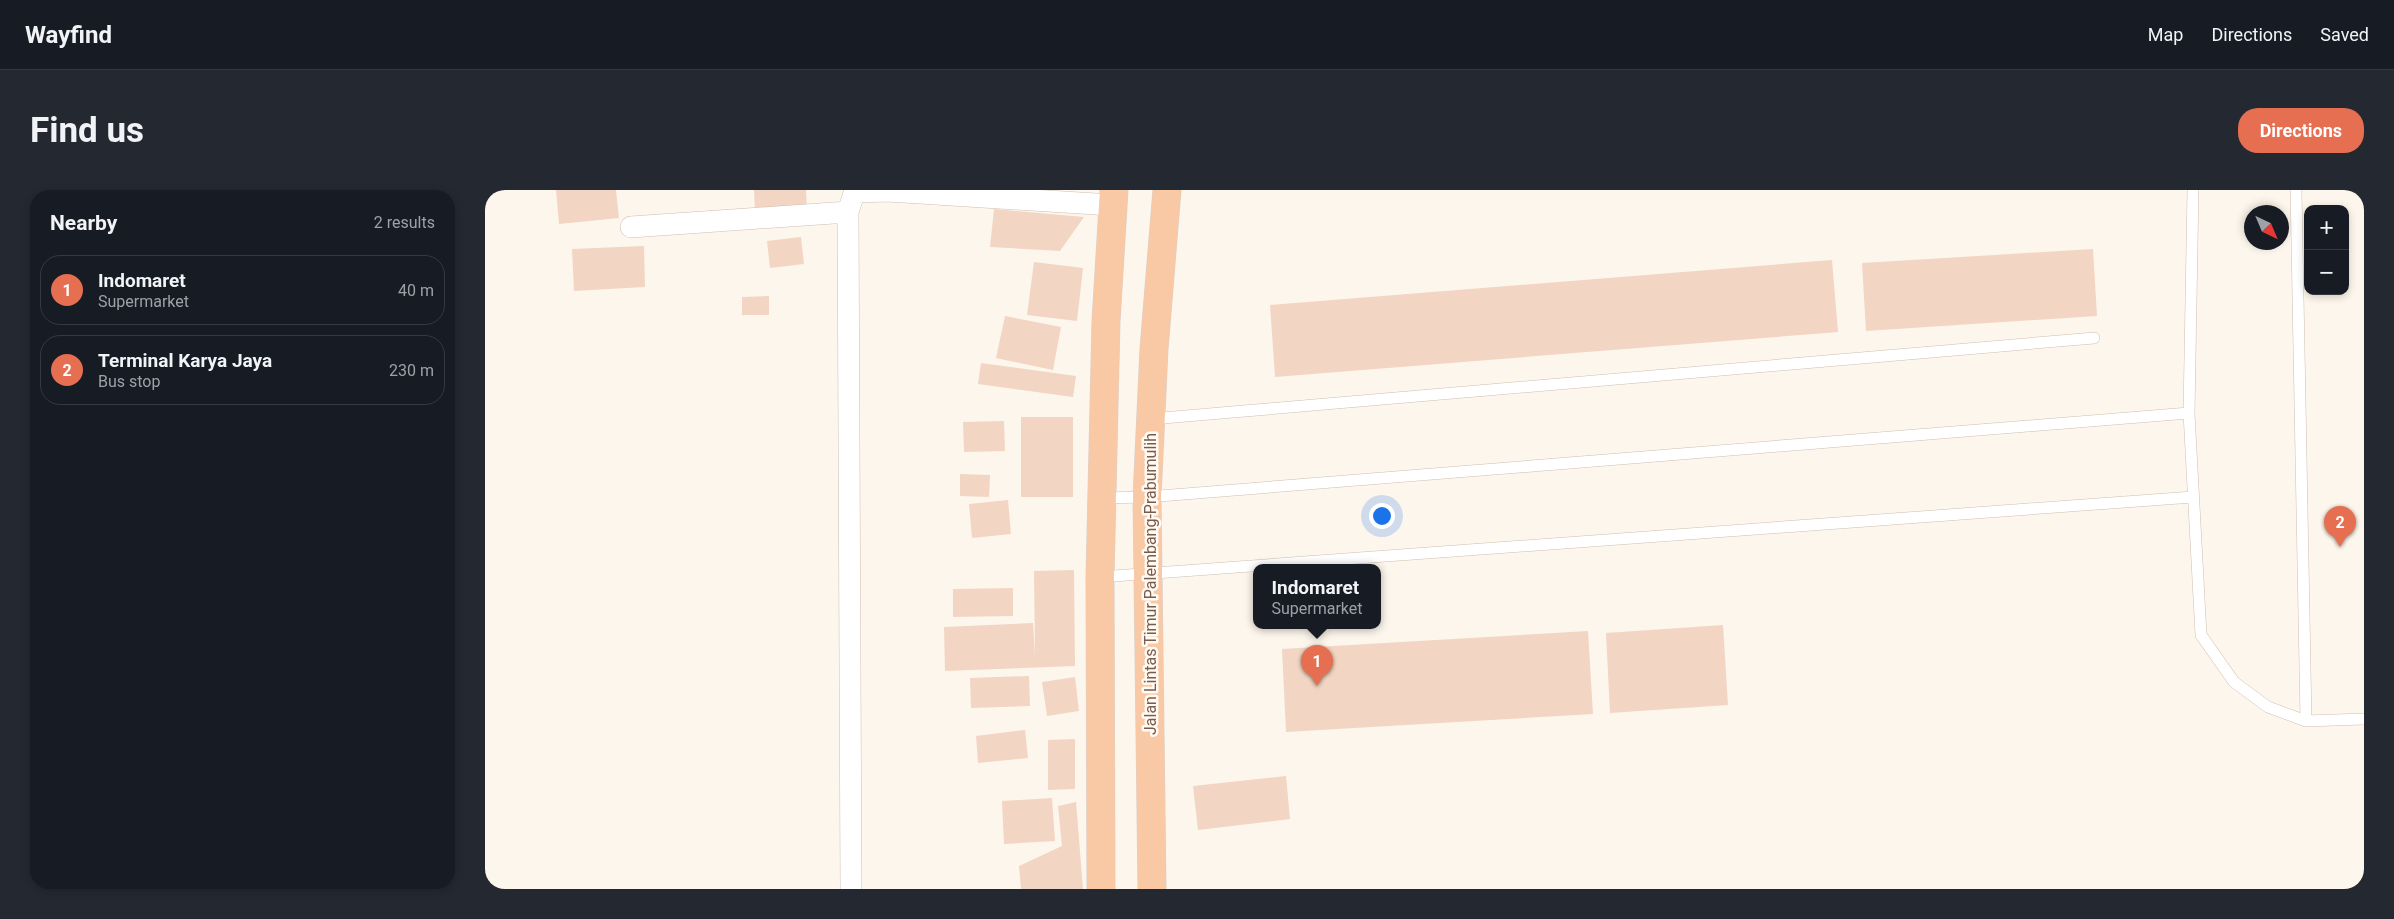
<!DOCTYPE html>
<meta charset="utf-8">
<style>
:root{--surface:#171b24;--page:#242831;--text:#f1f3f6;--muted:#9ea1a6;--line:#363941;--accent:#e76f51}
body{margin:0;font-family:Roboto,sans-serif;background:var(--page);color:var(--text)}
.controls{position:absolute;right:15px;top:15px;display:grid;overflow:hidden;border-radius:10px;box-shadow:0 2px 8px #0003}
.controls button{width:45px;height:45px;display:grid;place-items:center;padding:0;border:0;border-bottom:1px solid var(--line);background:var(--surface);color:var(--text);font:25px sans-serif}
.compass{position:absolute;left:1759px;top:15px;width:45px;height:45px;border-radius:50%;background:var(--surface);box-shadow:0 2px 8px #0003;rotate:136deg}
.you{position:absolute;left:896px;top:325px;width:18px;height:18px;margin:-12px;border:4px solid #fff;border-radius:50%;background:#1a73e8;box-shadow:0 0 0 8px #1a73e833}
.badge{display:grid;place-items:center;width:32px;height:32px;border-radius:50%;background:var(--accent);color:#fff;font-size:16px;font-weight:700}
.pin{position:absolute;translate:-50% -41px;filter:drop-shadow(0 1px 2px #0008)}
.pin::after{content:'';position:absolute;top:26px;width:18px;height:15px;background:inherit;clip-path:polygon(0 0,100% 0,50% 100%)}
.popup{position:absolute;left:768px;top:374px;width:128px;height:65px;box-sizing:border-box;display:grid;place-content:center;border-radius:10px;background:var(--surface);filter:drop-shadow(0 1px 4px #0005);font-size:16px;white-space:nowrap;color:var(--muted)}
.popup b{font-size:19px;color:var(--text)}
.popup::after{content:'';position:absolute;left:50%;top:100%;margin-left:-10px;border:10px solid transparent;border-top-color:var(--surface)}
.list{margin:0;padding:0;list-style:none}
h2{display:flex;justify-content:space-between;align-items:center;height:65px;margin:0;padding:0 20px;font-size:21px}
h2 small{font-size:16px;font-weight:400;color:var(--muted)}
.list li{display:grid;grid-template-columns:32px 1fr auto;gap:15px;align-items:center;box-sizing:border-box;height:70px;margin:0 10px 10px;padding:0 10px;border:1px solid var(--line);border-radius:20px}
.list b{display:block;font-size:19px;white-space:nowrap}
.list p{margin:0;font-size:16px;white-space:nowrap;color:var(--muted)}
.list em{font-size:16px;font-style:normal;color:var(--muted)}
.map{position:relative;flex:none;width:1879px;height:699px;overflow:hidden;border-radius:20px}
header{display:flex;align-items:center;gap:30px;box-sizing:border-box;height:70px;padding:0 25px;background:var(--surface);border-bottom:1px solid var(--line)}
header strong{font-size:24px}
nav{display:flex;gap:28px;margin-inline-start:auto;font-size:18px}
.intro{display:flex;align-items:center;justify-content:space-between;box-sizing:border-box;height:120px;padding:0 30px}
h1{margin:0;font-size:35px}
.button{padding:12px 22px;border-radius:20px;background:var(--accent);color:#fff;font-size:18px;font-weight:700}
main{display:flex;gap:30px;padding:0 30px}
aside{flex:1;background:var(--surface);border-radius:20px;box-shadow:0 2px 8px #0003}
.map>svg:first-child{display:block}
</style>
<header>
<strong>Wayfind</strong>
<nav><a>Map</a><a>Directions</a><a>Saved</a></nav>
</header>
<div class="intro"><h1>Find us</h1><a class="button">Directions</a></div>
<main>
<aside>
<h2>Nearby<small>2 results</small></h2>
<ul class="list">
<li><span class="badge">1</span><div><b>Indomaret</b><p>Supermarket</p></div><em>40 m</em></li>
<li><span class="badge">2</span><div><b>Terminal Karya Jaya</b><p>Bus stop</p></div><em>230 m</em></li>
</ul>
</aside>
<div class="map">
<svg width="1879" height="699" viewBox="0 0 1879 699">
<rect width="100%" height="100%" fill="#fdf6ec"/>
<path fill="#f3d5c3" d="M 71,0 L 131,0 L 134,28 L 74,34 Z
M 269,0 L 321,0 L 322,20 L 270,22 Z
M 509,19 L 599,27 L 575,61 L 505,57 Z
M 316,47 L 319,74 L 285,78 L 282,51 Z
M 159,56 L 160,97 L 89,101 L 87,59 Z
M 1608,59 L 1612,126 L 1381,141 L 1377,73 Z
M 1347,70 L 1353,142 L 790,187 L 785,115 Z
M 549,72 L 598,78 L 592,131 L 542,125 Z
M 284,106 L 284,125 L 257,125 L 257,107 Z
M 520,126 L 576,137 L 568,180 L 511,168 Z
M 496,173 L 591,186 L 588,207 L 493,194 Z
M 536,227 L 588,227 L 588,307 L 536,307 Z
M 519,231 L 520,261 L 479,262 L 478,232 Z
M 475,284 L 505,285 L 504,307 L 475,306 Z
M 523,310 L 526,344 L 487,348 L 484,314 Z
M 589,380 L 590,476 L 460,481 L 459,437 L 548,433 L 550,467 L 549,381 Z
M 528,398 L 528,426 L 468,427 L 468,399 Z
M 1238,435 L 1243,515 L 1125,523 L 1121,443 Z
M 1103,441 L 1108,524 L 801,542 L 797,459 Z
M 544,486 L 545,516 L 486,518 L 485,488 Z
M 590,487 L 594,521 L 562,526 L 557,492 Z
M 540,540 L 543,568 L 493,573 L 491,546 Z
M 590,549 L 590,599 L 563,600 L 563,550 Z
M 801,586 L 805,629 L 713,640 L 708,596 Z
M 567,608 L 570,651 L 519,654 L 517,611 Z
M 591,612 L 598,699 L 536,699 L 534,676 L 577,656 L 573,616 Z"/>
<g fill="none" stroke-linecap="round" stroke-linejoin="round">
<defs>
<path id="service" d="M 1708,0 L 1704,223 L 1716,445 L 1749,492 L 1783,517 L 1821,531
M 1811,0 L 1821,531 L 1879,529
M 666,229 L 1609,148
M 617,308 L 662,307 L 1704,223
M 615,387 L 1708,307"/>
<path id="minor" d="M 370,2 L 403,1 L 627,15
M 146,37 L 363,22
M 366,699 L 363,22 L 370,0"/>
<path id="trunk" d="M 616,699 L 615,387 L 621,131 L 629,0
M 667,699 L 662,307 L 669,159 L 682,0"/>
</defs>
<use href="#service" stroke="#d1beb0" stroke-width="12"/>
<use href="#minor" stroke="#d1beb0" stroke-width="22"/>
<use href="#trunk" stroke="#dad1cd" stroke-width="29"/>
<use href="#service" stroke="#fff" stroke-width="11"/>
<use href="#minor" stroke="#fff" stroke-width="21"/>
<use href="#trunk" stroke="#f9c8a4" stroke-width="28"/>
</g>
<g text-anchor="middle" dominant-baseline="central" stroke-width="5" stroke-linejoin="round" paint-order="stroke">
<g font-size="16" fill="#7a5c4d" stroke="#fffaf3">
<text transform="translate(665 394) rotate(-90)">Jalan Lintas Timur Palembang-Prabumulih</text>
</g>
</g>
</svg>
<div class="controls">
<button>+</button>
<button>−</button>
</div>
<svg class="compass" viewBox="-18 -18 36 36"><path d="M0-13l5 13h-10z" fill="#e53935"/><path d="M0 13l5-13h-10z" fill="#9ea1a6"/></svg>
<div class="you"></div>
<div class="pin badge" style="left:832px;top:496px">1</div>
<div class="popup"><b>Indomaret</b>Supermarket</div>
<div class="pin badge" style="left:1855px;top:357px">2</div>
</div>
</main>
